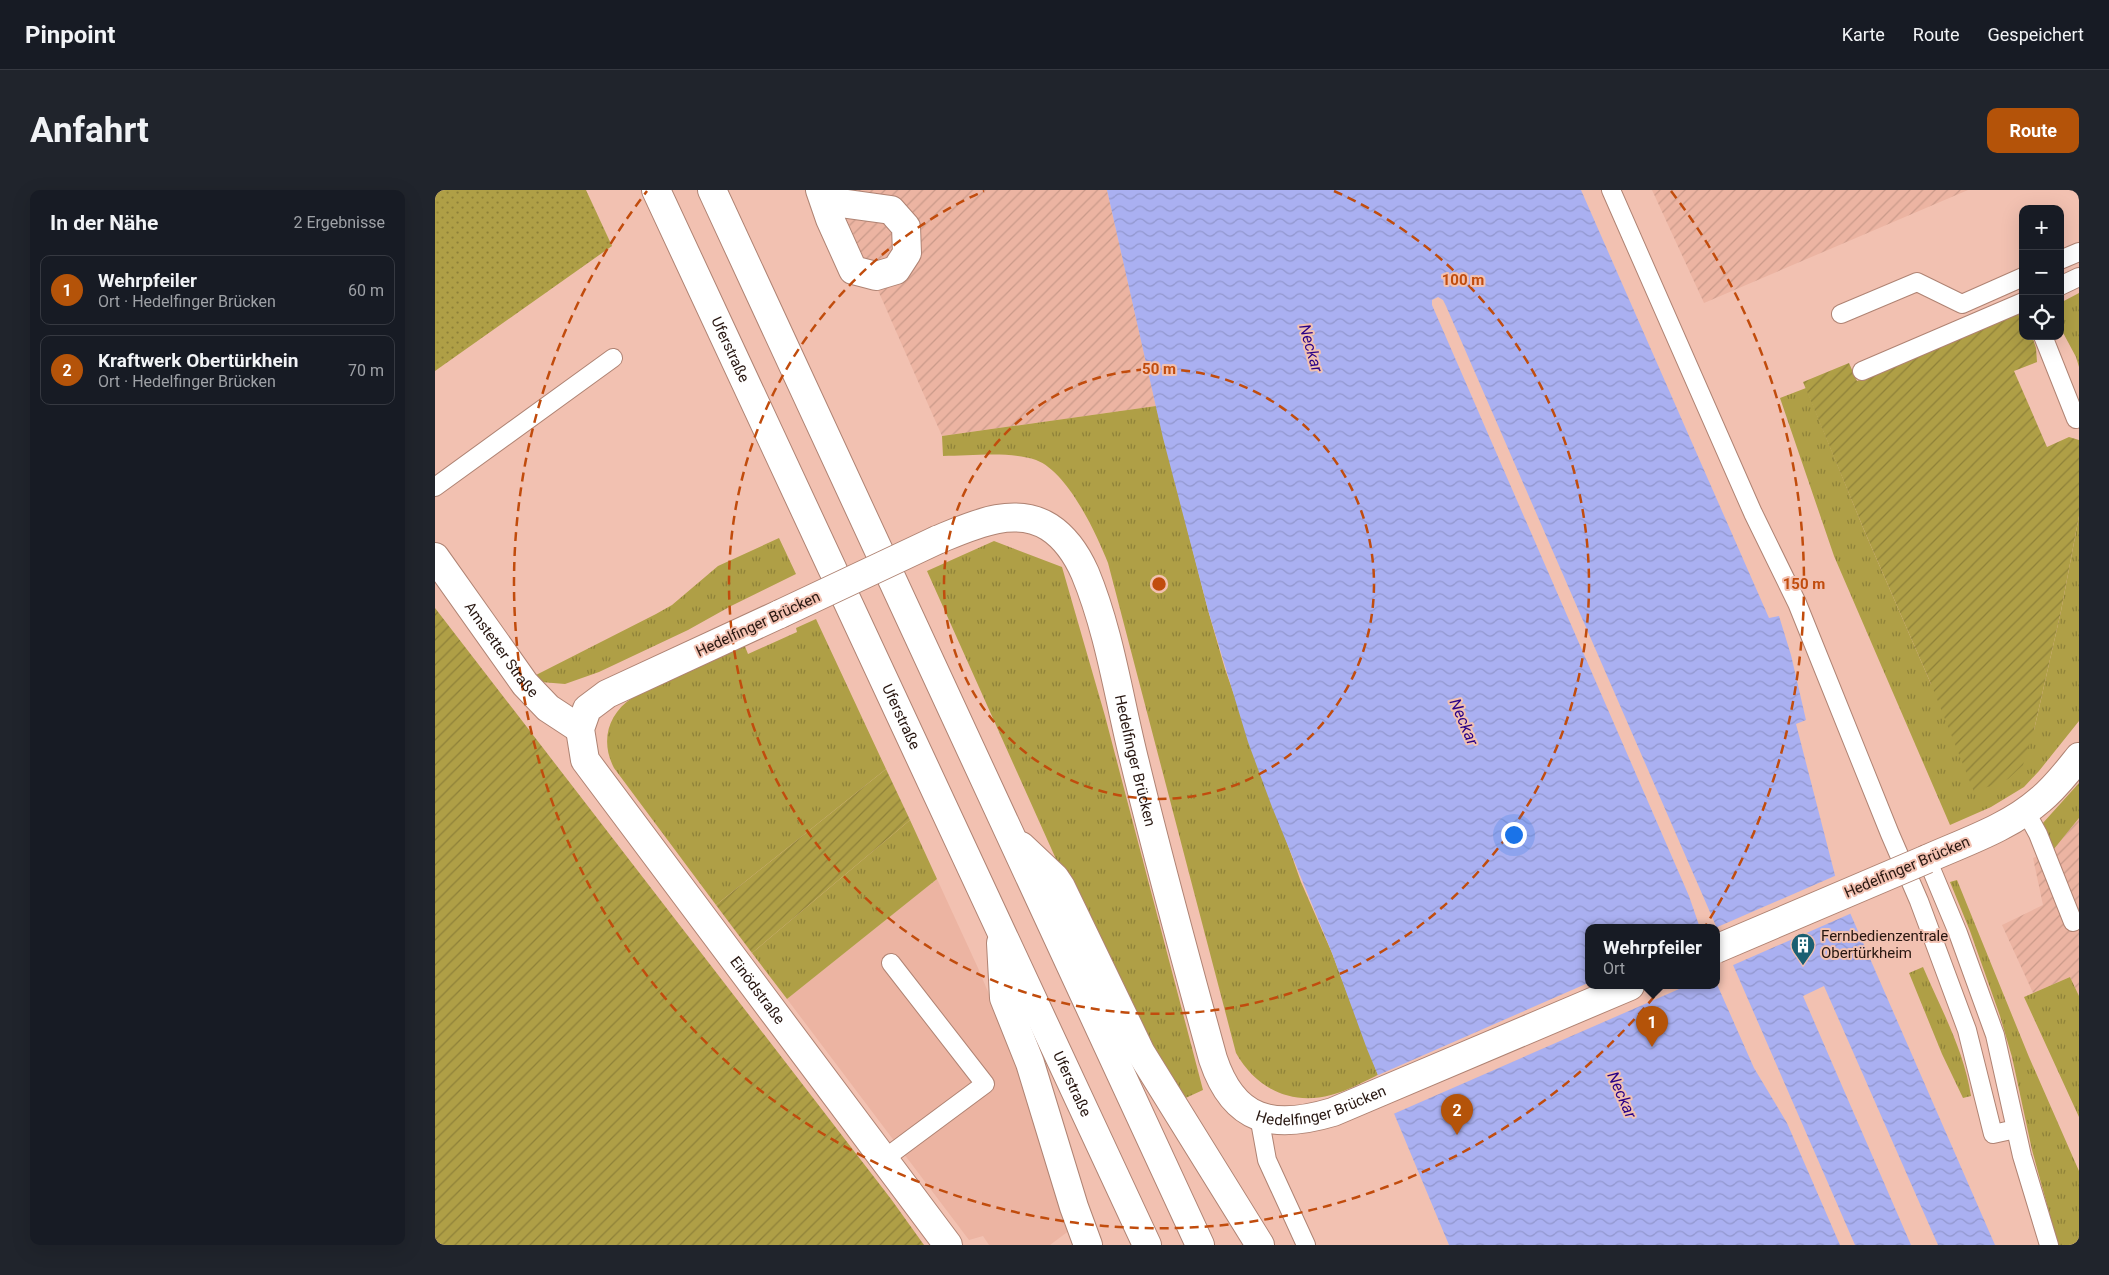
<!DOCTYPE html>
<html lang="de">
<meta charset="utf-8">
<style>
:root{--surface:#171b24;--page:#20242c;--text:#f1f3f6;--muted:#9ea1a6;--line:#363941;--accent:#b45309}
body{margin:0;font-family:Roboto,sans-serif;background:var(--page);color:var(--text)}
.controls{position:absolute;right:15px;top:15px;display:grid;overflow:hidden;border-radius:10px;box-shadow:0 5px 20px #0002}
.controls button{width:45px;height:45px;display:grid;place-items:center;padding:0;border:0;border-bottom:1px solid var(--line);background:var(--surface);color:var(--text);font:25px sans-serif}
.you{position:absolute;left:1078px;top:644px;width:18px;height:18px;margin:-12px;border:4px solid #fff;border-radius:50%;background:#1a73e8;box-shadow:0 0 0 8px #1a73e833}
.badge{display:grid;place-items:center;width:32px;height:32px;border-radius:50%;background:var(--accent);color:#fff;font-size:16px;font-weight:700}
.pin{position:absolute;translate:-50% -41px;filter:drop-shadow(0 1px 2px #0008)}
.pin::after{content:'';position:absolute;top:26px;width:18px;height:15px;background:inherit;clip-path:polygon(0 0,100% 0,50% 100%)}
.popup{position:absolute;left:1150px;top:734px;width:135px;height:65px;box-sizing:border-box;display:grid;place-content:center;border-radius:10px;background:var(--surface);filter:drop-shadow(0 1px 4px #0005);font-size:16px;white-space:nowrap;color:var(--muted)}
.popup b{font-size:19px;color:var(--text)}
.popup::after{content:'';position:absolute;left:50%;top:100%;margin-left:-10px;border:10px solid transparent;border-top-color:var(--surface)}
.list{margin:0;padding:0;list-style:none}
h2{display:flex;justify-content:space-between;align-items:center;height:65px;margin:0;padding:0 20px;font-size:21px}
h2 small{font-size:16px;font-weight:400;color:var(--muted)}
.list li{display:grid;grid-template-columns:32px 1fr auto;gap:15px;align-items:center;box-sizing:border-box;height:70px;margin:0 10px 10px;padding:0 10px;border:1px solid var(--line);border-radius:10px}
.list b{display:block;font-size:19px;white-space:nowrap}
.list p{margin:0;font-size:16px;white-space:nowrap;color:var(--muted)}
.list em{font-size:16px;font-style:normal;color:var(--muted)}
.icon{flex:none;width:28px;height:28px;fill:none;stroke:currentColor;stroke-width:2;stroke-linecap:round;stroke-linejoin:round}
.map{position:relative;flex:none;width:1644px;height:1055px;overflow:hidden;border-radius:10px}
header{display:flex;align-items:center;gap:30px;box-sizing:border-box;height:70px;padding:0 25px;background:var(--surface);border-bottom:1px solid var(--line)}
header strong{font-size:24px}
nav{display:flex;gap:28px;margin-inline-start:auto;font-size:18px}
.intro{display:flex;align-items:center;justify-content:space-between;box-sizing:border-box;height:120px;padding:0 30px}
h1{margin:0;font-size:35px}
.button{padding:12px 22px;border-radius:10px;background:var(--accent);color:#fff;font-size:18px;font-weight:700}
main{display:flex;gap:30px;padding:0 30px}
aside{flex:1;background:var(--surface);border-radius:10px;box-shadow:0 5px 20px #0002}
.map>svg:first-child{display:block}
</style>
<header>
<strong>Pinpoint</strong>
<nav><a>Karte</a><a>Route</a><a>Gespeichert</a></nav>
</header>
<div class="intro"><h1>Anfahrt</h1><a class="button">Route</a></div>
<main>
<aside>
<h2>In der Nähe<small>2 Ergebnisse</small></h2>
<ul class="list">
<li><span class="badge">1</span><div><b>Wehrpfeiler</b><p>Ort · Hedelfinger Brücken</p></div><em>60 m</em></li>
<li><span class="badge">2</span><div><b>Kraftwerk Obertürkhein</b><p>Ort · Hedelfinger Brücken</p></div><em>70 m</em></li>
</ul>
</aside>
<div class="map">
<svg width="1644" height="1055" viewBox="0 0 1644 1055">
<defs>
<pattern id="industrial-furrows" width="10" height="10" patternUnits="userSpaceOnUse" patternTransform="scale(1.25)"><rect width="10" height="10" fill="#ecb4a2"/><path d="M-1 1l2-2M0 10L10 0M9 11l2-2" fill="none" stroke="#ca9a8a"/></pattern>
<pattern id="grass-tufts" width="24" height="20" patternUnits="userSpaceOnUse" patternTransform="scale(1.25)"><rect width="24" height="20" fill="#af9f46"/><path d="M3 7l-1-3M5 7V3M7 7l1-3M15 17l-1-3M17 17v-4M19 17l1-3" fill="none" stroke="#8e8139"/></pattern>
<pattern id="park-dots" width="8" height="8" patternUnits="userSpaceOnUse" patternTransform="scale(1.25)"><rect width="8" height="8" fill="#af9f46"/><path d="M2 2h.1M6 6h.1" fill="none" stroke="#8e8139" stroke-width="1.8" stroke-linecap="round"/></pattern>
<pattern id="garden-furrows" width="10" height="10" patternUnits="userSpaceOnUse" patternTransform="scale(1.25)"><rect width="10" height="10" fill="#af9f46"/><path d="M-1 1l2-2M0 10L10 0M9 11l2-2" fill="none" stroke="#8e8139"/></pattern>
<pattern id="water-waves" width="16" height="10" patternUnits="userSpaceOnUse" patternTransform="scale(1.25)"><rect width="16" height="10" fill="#aab0f1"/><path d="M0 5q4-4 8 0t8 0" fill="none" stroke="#9297ce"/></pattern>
</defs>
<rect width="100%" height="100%" fill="#f2c1b1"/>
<path fill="#ecb4a2" d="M 502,689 L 543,778 L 574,852 L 635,1040 L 615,1055 L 554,1055 L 548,1046 L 534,1050 L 352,809 Z"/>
<path fill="url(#industrial-furrows)" d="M 399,0 L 672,0 L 721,216 L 507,246 Z
M 1217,0 L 1533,0 L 1269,113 Z
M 1644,628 L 1644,806 L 1635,787 L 1598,803 L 1567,735 L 1608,715 L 1598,668 L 1619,659 Z"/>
<path fill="url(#grass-tufts)" d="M 1644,103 L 1644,177 L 1641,167 L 1625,137 L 1625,113 Z
M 1371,198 L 1429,340 L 1496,494 L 1599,540 L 1626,421 L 1644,326 L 1644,531 L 1604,581 L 1589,597 L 1556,617 L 1515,635 L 1399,366 L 1345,208 Z
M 721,216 L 773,420 L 790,479 L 866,692 L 897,763 L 943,885 C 928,892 912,901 896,905 C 855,916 821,898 801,863 L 673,373 C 661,343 633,282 601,270 C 576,261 535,266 508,266 L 507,246 Z
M 344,348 L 361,384 L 296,416 L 253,440 L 164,482 L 130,494 L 106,492 L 101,485 L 221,424 L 237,415 L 283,376 Z
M 559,351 L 627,377 L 670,526 L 768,900 L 744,911 L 680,801 L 492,381 Z
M 381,429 L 451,579 L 281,715 L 179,578 C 165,551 173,524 197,508 L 309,454 L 313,464 L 362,442 L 361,438 Z
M 1644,593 L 1644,628 L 1619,659 L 1607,634 Z
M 475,630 L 502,689 L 352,809 L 317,763 Z
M 1522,690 L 1594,867 L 1644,981 L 1644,1055 L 1623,1055 L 1597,960 L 1577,867 L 1565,826 L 1535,741 L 1515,692 Z
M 1488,777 C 1506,819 1529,860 1536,906 L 1528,908 L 1507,864 L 1474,783 Z
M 1635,787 L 1644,806 L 1644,927 L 1589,807 Z"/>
<path fill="url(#park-dots)" d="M 0,0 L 151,0 L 177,56 L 0,181 Z"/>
<path fill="url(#garden-furrows)" d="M 1581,124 L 1588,127 L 1588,146 L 1597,146 L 1601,158 L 1602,172 L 1579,181 L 1612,257 L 1634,247 L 1644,250 L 1644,326 L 1626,421 L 1599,540 L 1588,575 L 1573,589 L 1539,602 L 1496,494 L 1429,340 L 1368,192 L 1414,173 L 1422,191 L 1572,126 Z
M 0,418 L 456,1009 L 489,1055 L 0,1055 Z
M 451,579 L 475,630 L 317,763 L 281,715 Z"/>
<path fill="url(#water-waves)" d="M 672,0 L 1146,0 L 1334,428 L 1344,426 L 1356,465 L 1371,530 L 1361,534 L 1402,693 L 1560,1055 L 1503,1055 L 1389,796 L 1368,806 L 1476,1055 L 1420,1055 L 1011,116 L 1008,110 L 1003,107 L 997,110 L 997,115 L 1254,706 L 1265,738 L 1153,738 L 1153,796 L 1281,796 L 1281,792 L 1319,878 L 1352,933 L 1405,1055 L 1014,1055 L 932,859 L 897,763 L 837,617 L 813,552 L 773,420 L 728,248 Z"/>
<path fill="#f2c1b1" d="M 1402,685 L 1417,723 L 1296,776 L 1280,738 Z
M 1153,793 L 1153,796 L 1251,796 L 956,925 L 941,886 Z"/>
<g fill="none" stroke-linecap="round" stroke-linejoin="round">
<defs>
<path id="lane" d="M 1176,0 L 1318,323 L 1362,413 L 1455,644 L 1484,711 L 1532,840 L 1558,944 L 1581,939
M 1625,70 L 1644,62
M 1625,96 L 1644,87
M 1406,124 L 1482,92 L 1527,114 L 1588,87
M 1608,146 L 1641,229
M 1427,181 L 1588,112
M 0,297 L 178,168
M 1591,622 L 1603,644 L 1638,732
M 1492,669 L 1523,743 L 1560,845 L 1587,966 L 1614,1055
M 824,926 L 832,970 L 871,1055
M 449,969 L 550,894 L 456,773"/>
<g id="street">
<path d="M 385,0 L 395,29 L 418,80 L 441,86 L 461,80 L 472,63 L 471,37 L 456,20 L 390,11"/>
<path id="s1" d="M 0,367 L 90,494 L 113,518 L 145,539"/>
</g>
<g id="secondary">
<path id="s2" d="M 502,350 C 536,336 579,315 614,337 C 631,348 642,365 650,383 C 675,443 684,510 700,573 C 724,672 751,771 778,869 C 799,932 838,940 898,922 L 1195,796"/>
<path id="s3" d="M 345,424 L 172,504 L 152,519 L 145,539 L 150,570 L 513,1055"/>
<path d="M 1492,669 C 1530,652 1573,638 1605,610 C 1620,598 1632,582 1644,567"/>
</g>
<g id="highway">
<path id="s4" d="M 221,0 L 712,1055"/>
<path d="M 277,0 L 765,1055"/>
<path d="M 586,656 L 620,688 L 626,697 L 706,863 L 825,1055"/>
<path d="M 566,753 L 569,808 L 595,873 L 639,1017 L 653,1055"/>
</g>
</defs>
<use href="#lane" stroke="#af8373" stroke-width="20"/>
<use href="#street" stroke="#af8373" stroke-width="30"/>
<use href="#secondary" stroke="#af8373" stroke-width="30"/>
<use href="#highway" stroke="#af8373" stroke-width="30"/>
<use href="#lane" stroke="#fff" stroke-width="18"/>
<use href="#street" stroke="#fff" stroke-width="28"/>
<use href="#secondary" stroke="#fff" stroke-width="28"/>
<use href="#highway" stroke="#fff" stroke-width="28"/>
<defs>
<path id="secondary-bridge" d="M 345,424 L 502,350
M 1281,759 L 1492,669"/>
</defs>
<use href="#secondary-bridge" stroke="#af8373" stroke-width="30" stroke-linecap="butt"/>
<use href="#secondary-bridge" stroke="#fff" stroke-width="28"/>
</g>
<g fill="none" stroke="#c14c0d" stroke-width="2.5" stroke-dasharray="9 6">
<circle cx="724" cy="394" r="215"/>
<path d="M899 1A430 430 0 1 1 549 1"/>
<path d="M1236 1A645 645 0 1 1 212 1"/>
</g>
<defs>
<symbol id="building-pin" viewBox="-11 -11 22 30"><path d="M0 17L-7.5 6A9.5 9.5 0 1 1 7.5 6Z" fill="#1b5f72" stroke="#f2c1b1"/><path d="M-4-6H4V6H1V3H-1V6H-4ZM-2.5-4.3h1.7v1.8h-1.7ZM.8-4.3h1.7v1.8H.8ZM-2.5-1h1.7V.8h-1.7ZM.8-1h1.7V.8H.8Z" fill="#fff"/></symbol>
</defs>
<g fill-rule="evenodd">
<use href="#building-pin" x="1354" y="741" width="28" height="38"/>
</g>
<g text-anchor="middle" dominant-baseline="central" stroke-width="4" stroke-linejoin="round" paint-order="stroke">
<g font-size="15" fill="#271610" stroke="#f2c1b1">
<text stroke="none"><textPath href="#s4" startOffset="176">Uferstraße</textPath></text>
<text transform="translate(323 434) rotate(-25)">Hedelfinger Brücken</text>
<text stroke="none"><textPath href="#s1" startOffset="114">Amstetter Straße</textPath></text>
<text stroke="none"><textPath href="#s4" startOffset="581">Uferstraße</textPath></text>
<text stroke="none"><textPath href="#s2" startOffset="371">Hedelfinger Brücken</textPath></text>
<text transform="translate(1472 677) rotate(-23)">Hedelfinger Brücken</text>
<text stroke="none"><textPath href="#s3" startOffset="556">Einödstraße</textPath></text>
<text stroke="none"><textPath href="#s4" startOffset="986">Uferstraße</textPath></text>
<text stroke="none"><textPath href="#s2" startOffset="820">Hedelfinger Brücken</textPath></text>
</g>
<g font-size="15" fill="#271610" stroke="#f2c1b1" text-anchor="start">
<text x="1386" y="746">Fernbedienzentrale<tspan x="1386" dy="17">Obertürkheim</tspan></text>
</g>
<g font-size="16" font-style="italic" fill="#280086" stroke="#f2c1b1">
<text transform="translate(876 158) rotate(74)">Neckar</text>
<text transform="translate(1029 532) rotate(67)">Neckar</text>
<text transform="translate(1187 905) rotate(66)">Neckar</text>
</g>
</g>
<circle cx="724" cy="394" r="8" fill="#c14c0d" stroke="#f2c1b1" stroke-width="2.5"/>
<g font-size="15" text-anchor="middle" font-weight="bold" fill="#c14c0d" stroke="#f2c1b1" stroke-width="4" stroke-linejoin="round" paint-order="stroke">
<text x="1028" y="95">100 m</text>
<text x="724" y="184">50 m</text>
<text x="1369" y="399">150 m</text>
</g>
</svg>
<div class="controls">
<button>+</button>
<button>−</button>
<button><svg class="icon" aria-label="locate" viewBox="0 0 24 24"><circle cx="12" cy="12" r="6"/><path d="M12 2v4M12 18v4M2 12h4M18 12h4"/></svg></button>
</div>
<div class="you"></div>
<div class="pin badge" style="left:1217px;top:857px">1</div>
<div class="popup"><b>Wehrpfeiler</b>Ort</div>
<div class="pin badge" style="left:1022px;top:945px">2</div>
</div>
</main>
